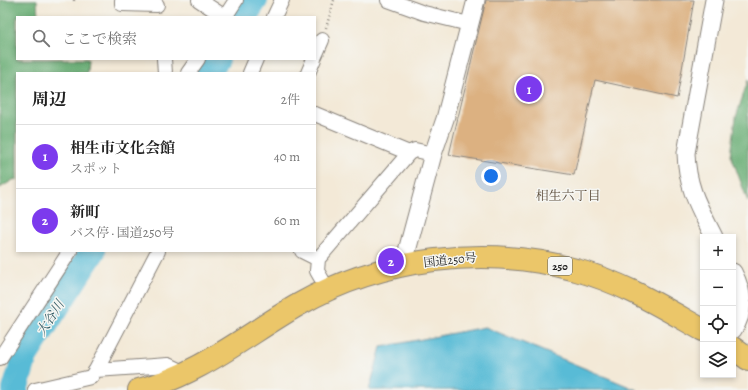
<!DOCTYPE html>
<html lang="ja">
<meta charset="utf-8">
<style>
:root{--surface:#fff;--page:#f6f6f6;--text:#222;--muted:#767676;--line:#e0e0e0;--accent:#7c3aed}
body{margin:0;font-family:Alegreya,"Noto Serif JP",serif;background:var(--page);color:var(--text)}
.controls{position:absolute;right:12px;bottom:12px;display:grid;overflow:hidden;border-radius:0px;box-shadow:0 2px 6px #0003}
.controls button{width:36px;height:36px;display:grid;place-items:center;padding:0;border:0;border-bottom:1px solid var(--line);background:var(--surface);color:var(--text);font:20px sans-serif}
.you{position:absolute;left:491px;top:176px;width:14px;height:14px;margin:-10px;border:3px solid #fff;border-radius:50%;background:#1a73e8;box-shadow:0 0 0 6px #1a73e833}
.badge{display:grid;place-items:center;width:26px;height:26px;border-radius:50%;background:var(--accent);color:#fff;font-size:13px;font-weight:700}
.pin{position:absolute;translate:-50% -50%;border:2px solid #fff;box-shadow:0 1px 4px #0006}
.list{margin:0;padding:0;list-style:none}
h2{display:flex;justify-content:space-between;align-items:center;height:52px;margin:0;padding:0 16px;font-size:17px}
h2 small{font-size:13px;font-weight:400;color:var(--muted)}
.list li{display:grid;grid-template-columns:26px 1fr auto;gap:12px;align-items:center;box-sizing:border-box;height:64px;padding:0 16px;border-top:1px solid var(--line)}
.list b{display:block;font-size:15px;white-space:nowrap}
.list p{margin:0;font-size:13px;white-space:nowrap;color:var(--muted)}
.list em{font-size:13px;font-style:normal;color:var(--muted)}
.icon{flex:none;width:22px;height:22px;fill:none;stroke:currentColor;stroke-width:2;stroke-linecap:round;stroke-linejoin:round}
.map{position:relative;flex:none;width:748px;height:390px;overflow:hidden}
.search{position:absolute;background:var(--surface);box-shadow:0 2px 6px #0003;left:16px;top:16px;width:300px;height:44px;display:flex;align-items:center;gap:10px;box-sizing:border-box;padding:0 14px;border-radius:0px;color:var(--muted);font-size:15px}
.panel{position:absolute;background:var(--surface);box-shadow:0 2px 6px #0003;left:16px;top:72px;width:300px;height:180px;border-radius:0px}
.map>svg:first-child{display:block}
</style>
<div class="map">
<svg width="748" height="390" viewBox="0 0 748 390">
<rect width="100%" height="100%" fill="#f6f6f2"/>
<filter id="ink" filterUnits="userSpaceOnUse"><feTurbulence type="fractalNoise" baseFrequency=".025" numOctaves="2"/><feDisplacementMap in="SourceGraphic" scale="8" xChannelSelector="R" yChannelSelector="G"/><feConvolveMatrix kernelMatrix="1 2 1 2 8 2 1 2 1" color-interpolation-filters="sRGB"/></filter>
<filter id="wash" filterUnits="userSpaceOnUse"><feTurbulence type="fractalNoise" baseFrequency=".012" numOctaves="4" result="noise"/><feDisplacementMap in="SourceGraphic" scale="16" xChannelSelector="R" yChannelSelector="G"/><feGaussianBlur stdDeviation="0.9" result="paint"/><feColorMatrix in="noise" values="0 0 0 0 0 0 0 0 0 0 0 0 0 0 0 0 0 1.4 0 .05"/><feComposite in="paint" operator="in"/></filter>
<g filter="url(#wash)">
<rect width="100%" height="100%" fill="#f3e9d7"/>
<path fill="#66ac72" stroke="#416447" d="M 0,0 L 37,0 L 38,17 L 17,17 L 17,59 L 88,59 L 87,73 L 17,73 L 17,179 L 13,180 L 0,188 Z
M 748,80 L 748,202 L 731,155 L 736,117 Z"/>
<path fill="#58bbd6" stroke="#3a6c79" d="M 485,327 L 637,390 L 369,390 L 381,347 Z"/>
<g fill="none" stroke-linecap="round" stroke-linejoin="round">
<path stroke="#58bbd6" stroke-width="26" d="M 244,17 L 255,0
M 208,73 L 217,59
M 15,390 L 25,356 L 93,251"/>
</g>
<g id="blocks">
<path fill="#dcb181" d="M 486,0 L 694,0 L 677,98 L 595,80 L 574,175 L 449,155 Z"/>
</g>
</g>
<g filter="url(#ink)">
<use href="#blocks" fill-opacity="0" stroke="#88827a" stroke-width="1"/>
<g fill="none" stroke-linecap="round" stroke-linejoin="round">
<defs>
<path id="minor" d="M 122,0 L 122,4 L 157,5
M 199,0 L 225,17
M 388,0 L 424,13 L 469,24
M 225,17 L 236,0
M 274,17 L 282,0
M 315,56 L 322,40
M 164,59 L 165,73
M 188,73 L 198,59
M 250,73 L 256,59
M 308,73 L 314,59
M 315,114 L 409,153
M 158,251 L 96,370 L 168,365 L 185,373
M 302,251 L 318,259
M 328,290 L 317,271 L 318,259 L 409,153 L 415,150 L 433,154
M 0,358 L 70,251
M 35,390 L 91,377 L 96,370"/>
<path id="tertiary" d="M 714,0 L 686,153 C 687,188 699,207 714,237
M 403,266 L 433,154 L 445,119 L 476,0
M 733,272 C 743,291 746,311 733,330"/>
<path id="trunk" d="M 733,348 L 748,359
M 139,390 C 199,375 246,335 298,305 C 380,258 485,244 576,270 C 622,282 662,307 703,330"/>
</defs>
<use href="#minor" stroke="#88827a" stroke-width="16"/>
<use href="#tertiary" stroke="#88827a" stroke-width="19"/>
<use href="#trunk" stroke="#88827a" stroke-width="24"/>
<path stroke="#88827a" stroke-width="2.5" stroke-dasharray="1 3" stroke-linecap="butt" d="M 74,1 L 74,0
M 326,28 L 334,0"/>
<use href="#minor" stroke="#fff" stroke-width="14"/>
<use href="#tertiary" stroke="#fff" stroke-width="17"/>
<use href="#trunk" stroke="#ebc669" stroke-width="22"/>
</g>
</g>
<g text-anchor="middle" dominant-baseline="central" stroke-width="3" stroke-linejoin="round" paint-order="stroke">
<rect fill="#f6f6f2" stroke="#5d5d5c" stroke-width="1" x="548" y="257" width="24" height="18" rx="3"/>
<g font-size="11" font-weight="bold" fill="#1c1c1c">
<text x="560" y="266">250</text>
</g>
<g font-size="12" fill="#1c1c1c" stroke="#f6f6f2">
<text transform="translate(450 260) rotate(-6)">国道250号</text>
</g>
<g font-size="13" fill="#5f503f" stroke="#f6f6f2">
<text x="568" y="195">相生六丁目</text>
</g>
<g font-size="13" font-style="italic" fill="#345c66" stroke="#f6f6f2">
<text transform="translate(50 318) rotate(-57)">大谷川</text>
</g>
</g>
</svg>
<div class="controls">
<button>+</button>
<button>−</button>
<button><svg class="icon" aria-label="locate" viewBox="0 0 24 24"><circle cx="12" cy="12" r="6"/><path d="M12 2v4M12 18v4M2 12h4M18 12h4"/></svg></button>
<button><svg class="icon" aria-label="layers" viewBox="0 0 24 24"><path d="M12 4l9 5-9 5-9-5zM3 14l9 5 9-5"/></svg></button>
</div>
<div class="you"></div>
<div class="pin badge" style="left:529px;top:89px">1</div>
<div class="pin badge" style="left:391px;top:261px">2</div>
<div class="search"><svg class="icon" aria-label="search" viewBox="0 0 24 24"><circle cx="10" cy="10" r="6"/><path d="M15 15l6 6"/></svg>ここで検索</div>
<section class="panel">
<h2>周辺<small>2件</small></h2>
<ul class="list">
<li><span class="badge">1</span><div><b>相生市文化会館</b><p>スポット</p></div><em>40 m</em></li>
<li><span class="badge">2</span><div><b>新町</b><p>バス停 · 国道250号</p></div><em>60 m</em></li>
</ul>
</section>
</div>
